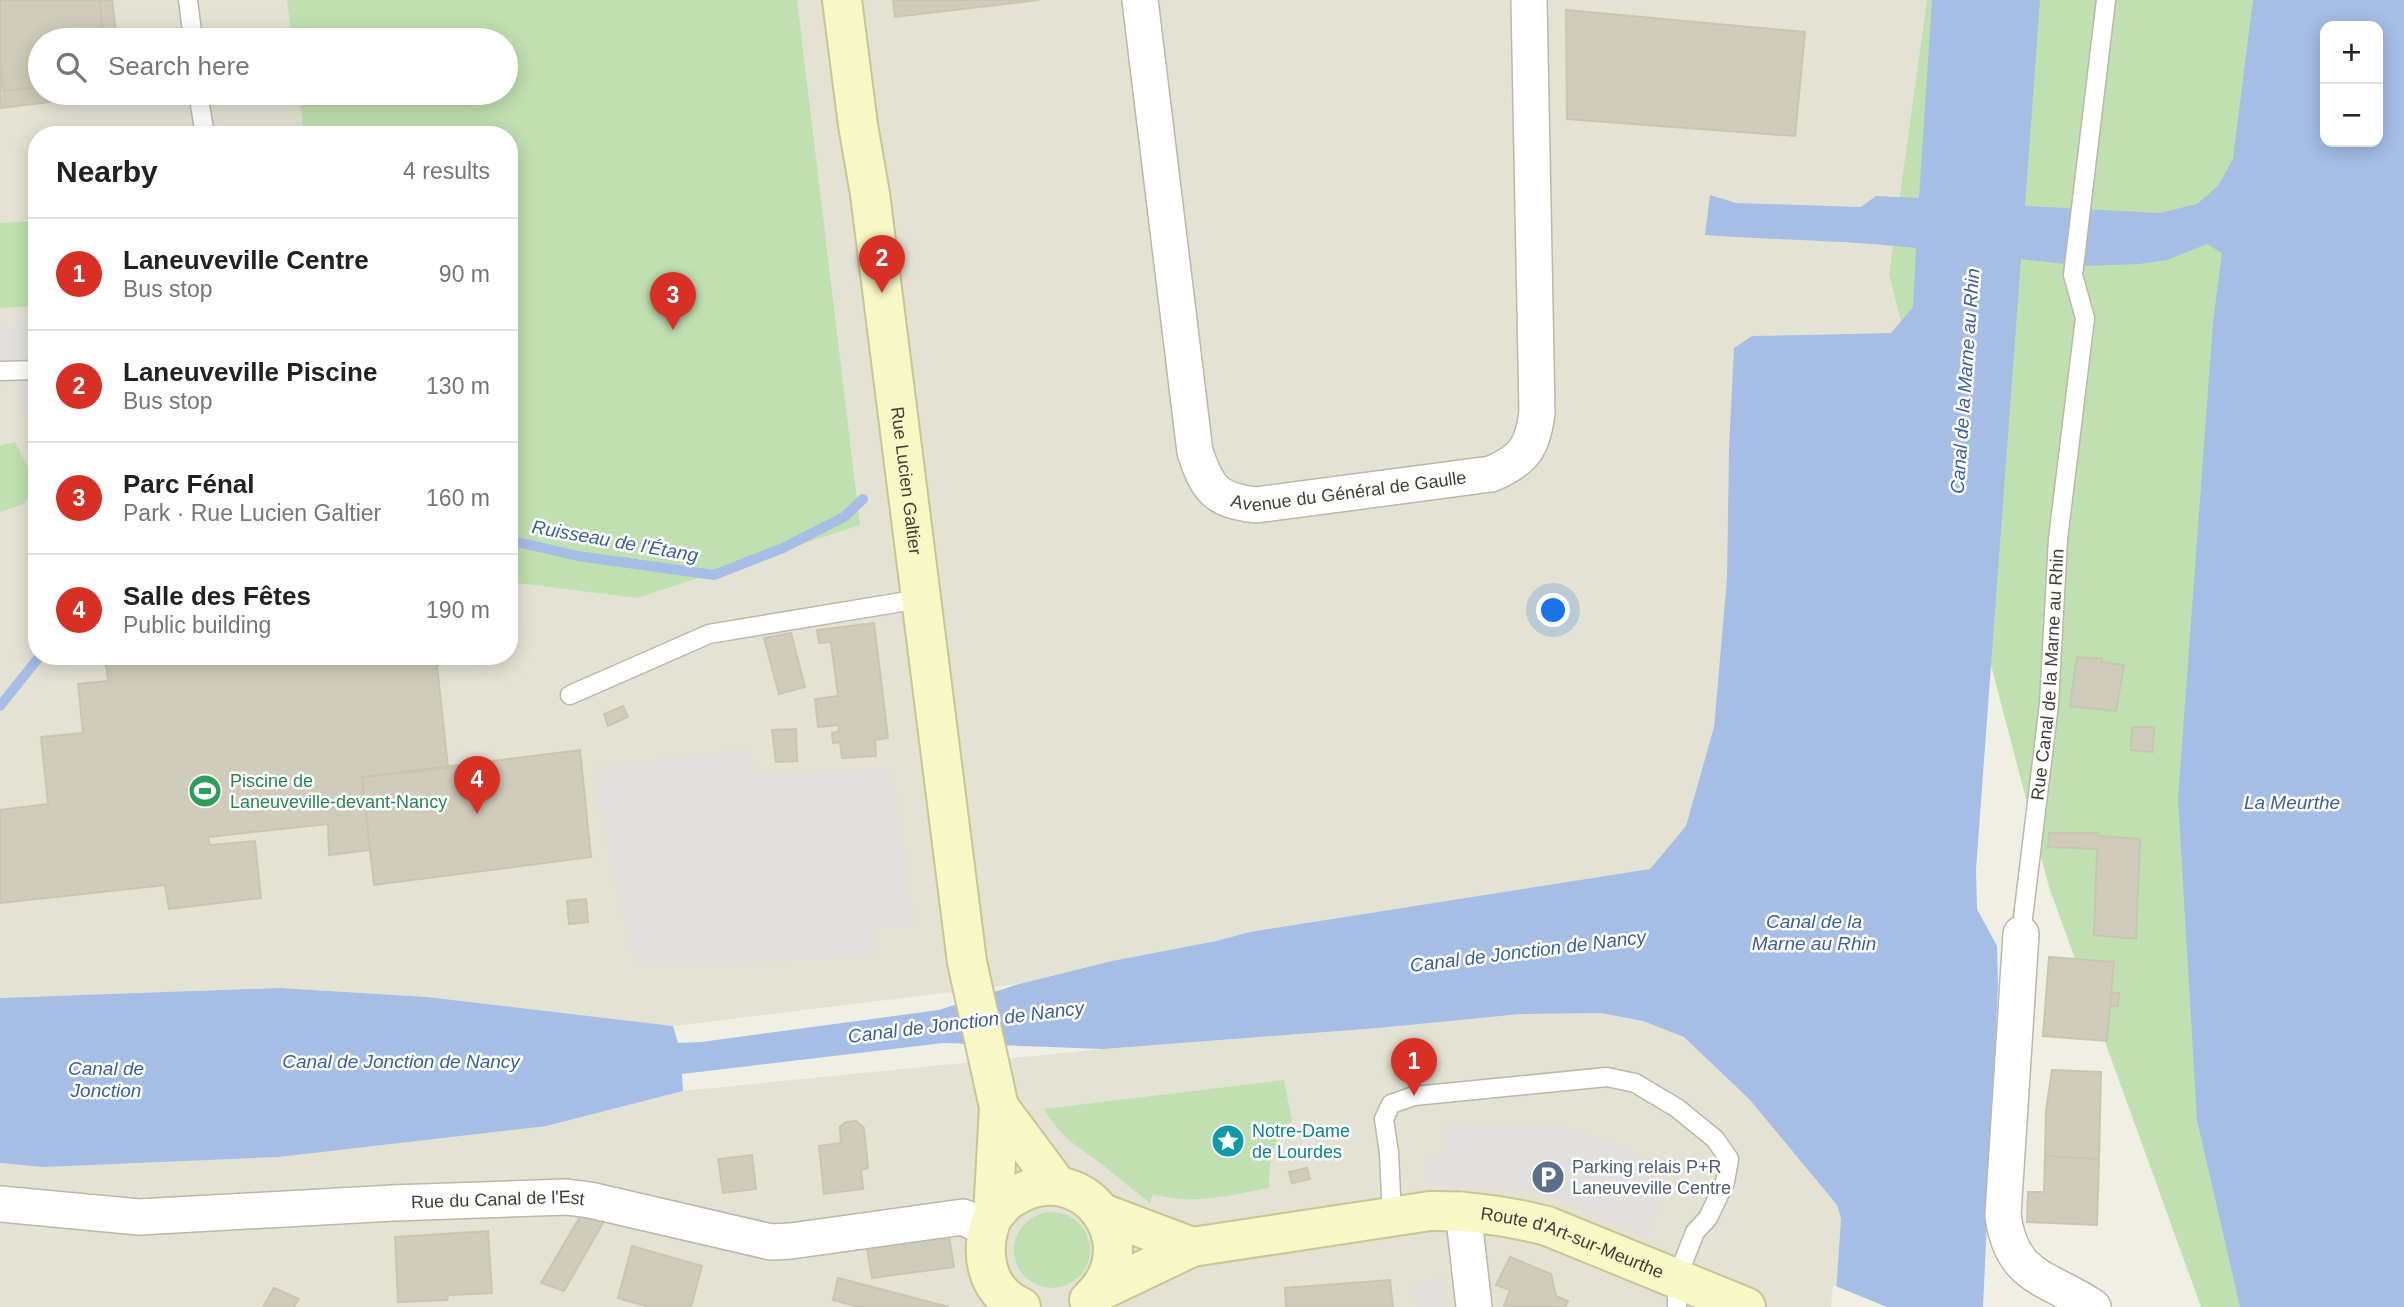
<!DOCTYPE html>
<meta charset="utf-8">
<style>
:root{--surface:#fff;--page:#f6f6f6;--text:#222;--muted:#767676;--line:#e0e0e0;--accent:#d93025}
body{margin:0;font-family:Helvetica,sans-serif;background:var(--page);color:var(--text)}
.controls{position:absolute;right:21px;top:21px;display:grid;overflow:hidden;border-radius:14px;box-shadow:0 4px 18px #0003}
.controls button{width:63px;height:63px;display:grid;place-items:center;padding:0;border:0;border-bottom:2px solid var(--line);background:var(--surface);color:var(--text);font:35px sans-serif}
.you{position:absolute;left:1554px;top:611px;width:24px;height:24px;margin:-18px;border:5px solid #fff;border-radius:50%;background:#1a73e8;box-shadow:0 0 0 10px #1a73e833}
.badge{display:grid;place-items:center;width:46px;height:46px;border-radius:50%;background:var(--accent);color:#fff;font-size:23px;font-weight:700}
.pin{position:absolute;translate:-50% -58px;filter:drop-shadow(0 2px 4px #0008)}
.pin::after{content:'';position:absolute;top:37px;width:24px;height:21px;background:inherit;clip-path:polygon(0 0,100% 0,50% 100%)}
.list{margin:0;padding:0;list-style:none}
h2{display:flex;justify-content:space-between;align-items:center;height:91px;margin:0;padding:0 28px;font-size:30px}
h2 small{font-size:23px;font-weight:400;color:var(--muted)}
.list li{display:grid;grid-template-columns:46px 1fr auto;gap:21px;align-items:center;box-sizing:border-box;height:112px;padding:0 28px;border-top:2px solid var(--line)}
.list b{display:block;font-size:26px;white-space:nowrap}
.list p{margin:0;font-size:23px;white-space:nowrap;color:var(--muted)}
.list em{font-size:23px;font-style:normal;color:var(--muted)}
.icon{flex:none;width:38px;height:38px;fill:none;stroke:currentColor;stroke-width:2;stroke-linecap:round;stroke-linejoin:round}
.map{position:relative;flex:none;width:2404px;height:1307px;overflow:hidden}
.search{position:absolute;background:var(--surface);box-shadow:0 4px 18px #0003;left:28px;top:28px;width:490px;height:77px;display:flex;align-items:center;gap:18px;box-sizing:border-box;padding:0 24px;border-radius:38px;color:var(--muted);font-size:26px}
.panel{position:absolute;background:var(--surface);box-shadow:0 4px 18px #0003;left:28px;top:126px;width:490px;height:539px;border-radius:28px}
.map>svg:first-child{display:block}
</style>
<div class="map">
<svg width="2404" height="1307" viewBox="0 0 2404 1307">
<rect width="100%" height="100%" fill="#f0efe4"/>
<path fill="#e3e2d3" fill-rule="evenodd" d="M 0,0 L 1932,0 L 1913,307 L 1891,333 L 1752,336 L 1729,448 L 1727,578 L 1714,727 L 1686,826 L 1650,869 L 1250,932 L 1216,941 L 1112,961 L 1019,984 L 673,1026 L 427,997 L 280,988 L 0,998 ZM 40,40 L 506,40 L 506,93 L 40,93 ZM 37,135 L 509,135 L 509,656 L 37,656 Z
M 1601,1013 L 1643,1021 L 1684,1037 L 1750,1100 L 1837,1205 L 1841,1219 L 1835,1307 L 0,1307 L 0,1163 L 44,1167 L 279,1157 L 546,1126 L 683,1091 L 1103,1049 L 1378,1028 L 1521,1014 Z"/>
<path fill="#c0e0b1" fill-rule="evenodd" d="M 287,0 L 797,0 L 860,525 L 637,598 L 509,582 L 509,135 L 304,135 L 299,93 L 506,93 L 506,40 L 292,40 Z
M 1927,0 L 2404,0 L 2404,1307 L 2201,1307 L 2049,887 L 1889,275 ZM 2325,26 L 2378,26 L 2378,142 L 2325,142 Z
M 37,221 L 37,306 L 0,308 L 0,223 Z
M 15,442 L 37,485 L 24,504 L 0,512 L 0,446 Z
M 1284,1080 L 1292,1121 C 1272,1140 1269,1162 1269,1188 C 1230,1195 1192,1206 1153,1194 L 1150,1203 C 1134,1191 1119,1178 1103,1165 C 1077,1145 1061,1139 1044,1109 Z
M1014 1250a38 38 0 1 1 76 0a38 38 0 1 1-76 0Z"/>
<path fill="#e1e0dc" d="M 37,324 L 37,412 L 21,412 L 20,385 L 0,386 L 0,325 Z
M 748,749 L 754,775 L 892,768 L 915,928 L 877,928 L 877,957 L 635,966 L 596,797 L 593,768 Z
M 1445,1124 L 1556,1124 L 1581,1132 L 1673,1169 L 1646,1238 L 1574,1206 L 1525,1189 L 1425,1185 L 1425,1157 L 1442,1155 Z
M 1444,1278 L 1448,1307 L 1417,1307 L 1414,1283 Z"/>
<path fill="#a6bde6" fill-rule="evenodd" d="M 1932,0 L 2040,0 L 2025,206 L 2159,213 L 2197,204 L 2218,186 L 2233,159 L 2253,0 L 2404,0 L 2404,1307 L 2240,1307 L 2197,1120 L 2178,799 L 2213,322 L 2222,253 L 2207,244 L 2167,260 L 2139,264 L 2084,266 L 2021,259 L 1976,869 L 1977,909 L 1997,946 L 1998,984 L 1983,1307 L 1835,1307 L 1841,1219 L 1837,1205 L 1750,1100 L 1684,1037 L 1643,1021 L 1601,1013 L 1521,1014 L 1378,1028 L 1103,1049 L 943,1043 L 682,1074 L 683,1091 L 546,1126 L 279,1157 L 44,1167 L 0,1163 L 0,998 L 280,988 L 427,997 L 673,1026 L 678,1043 L 701,1042 L 939,1010 L 1019,984 L 1112,961 L 1216,941 L 1250,932 L 1650,869 L 1686,826 L 1714,727 L 1727,578 L 1729,448 L 1734,348 L 1752,336 L 1891,333 L 1913,307 L 1916,248 C 1846,240 1775,240 1705,235 L 1710,195 L 1736,203 L 1861,207 L 1876,196 L 1919,198 ZM 2325,26 L 2378,26 L 2378,142 L 2325,142 Z"/>
<path fill="#f0efe4" d="M 1833,1285 L 1887,1307 L 1831,1307 Z"/>
<g fill="none" stroke-linecap="round" stroke-linejoin="round">
<path stroke="#a6bde6" stroke-width="10" d="M 509,540 L 578,556 L 714,575 L 783,548 L 844,517 L 863,499
M 0,706 L 40,656"/>
</g>
<path fill="#d0ccbb" stroke="#cac5af" stroke-width="2" d="M 0,0 L 99,0 L 104,40 L 40,40 L 40,87 L 4,91 L 0,60 Z
M 99,0 L 112,0 L 117,40 L 104,40 Z
M 893,0 L 1039,0 L 895,17 Z
M 1566,10 L 1805,32 L 1795,136 L 1567,119 Z
M 0,60 L 4,91 L 40,87 L 40,93 L 123,93 L 0,108 Z
M 874,623 L 888,738 L 875,740 L 876,756 L 842,758 L 840,742 L 833,743 L 832,733 L 838,732 L 840,725 L 818,727 L 815,699 L 838,696 L 831,642 L 819,643 L 817,630 Z
M 791,633 L 805,687 L 779,694 L 764,638 Z
M 105,656 L 381,656 L 382,661 L 436,656 L 448,768 L 362,777 L 370,850 L 329,855 L 328,824 L 208,837 L 210,845 L 255,841 L 261,898 L 169,909 L 165,885 L 0,903 L 0,810 L 48,804 L 41,737 L 83,733 L 78,684 L 108,681 Z
M 2077,657 L 2102,659 L 2102,662 L 2124,665 L 2116,711 L 2070,706 Z
M 623,706 L 628,717 L 608,726 L 604,714 Z
M 2132,727 L 2154,727 L 2153,752 L 2131,750 Z
M 796,729 L 797,761 L 776,762 L 772,730 Z
M 580,750 L 591,857 L 374,885 L 362,777 Z
M 2049,833 L 2098,833 L 2098,836 L 2140,839 L 2136,939 L 2094,935 L 2097,849 L 2048,847 Z
M 586,899 L 588,922 L 569,924 L 567,901 Z
M 2049,957 L 2114,962 L 2107,1041 L 2043,1036 Z
M 2111,993 L 2119,993 L 2118,1006 L 2110,1005 Z
M 2052,1070 L 2101,1072 L 2099,1159 L 2045,1156 L 2046,1110 Z
M 856,1121 L 864,1128 L 868,1168 L 861,1170 L 863,1189 L 824,1194 L 819,1146 L 841,1143 L 840,1127 L 846,1122 Z
M 752,1155 L 756,1189 L 723,1193 L 718,1159 Z
M 2045,1156 L 2099,1159 L 2097,1225 L 2027,1222 L 2028,1192 L 2044,1192 Z
M 1307,1168 L 1310,1179 L 1292,1183 L 1289,1172 Z
M 584,1210 L 607,1216 L 564,1291 L 541,1283 Z
M 488,1231 L 492,1293 L 448,1295 L 447,1300 L 398,1302 L 395,1237 Z
M 948,1231 L 954,1267 L 872,1278 L 866,1243 Z
M 632,1246 L 702,1266 L 691,1307 L 649,1307 L 618,1298 Z
M 1510,1257 L 1551,1274 L 1556,1296 L 1568,1301 L 1565,1307 L 1504,1306 L 1510,1290 L 1496,1285 Z
M 838,1278 L 949,1307 L 859,1307 L 833,1300 Z
M 1390,1280 L 1393,1307 L 1286,1307 L 1285,1288 Z
M 274,1288 L 299,1299 L 294,1307 L 263,1307 Z"/>
<g fill="none" stroke-linecap="round" stroke-linejoin="round">
<defs>
<g id="lane">
<path d="M 188,0 L 193,40"/>
<path d="M 198,93 L 205,135"/>
<path d="M 0,371 L 37,370"/>
<path d="M 570,695 L 709,634 L 920,599"/>
<path id="s1" d="M 2021,934 L 2049,704 L 2058,539 L 2085,318 L 2073,275 L 2106,0"/>
<path d="M 1392,1217 L 1389,1153 L 1384,1119 L 1391,1104 L 1414,1096 L 1607,1077 L 1635,1083 L 1677,1108 L 1715,1139 L 1729,1159 L 1725,1182 L 1708,1218 L 1695,1232 L 1677,1278 L 1677,1307"/>
</g>
<g id="street">
<path id="s2" d="M 1140,0 L 1195,452 C 1208,490 1215,500 1256,505 L 1491,474 C 1524,460 1533,447 1537,412 L 1529,0"/>
<path d="M 2021,934 L 2003,1215 C 2011,1279 2048,1277 2093,1307"/>
<path id="s3" d="M 0,1204 L 139,1217 L 393,1203 L 566,1197 L 590,1200 L 771,1242 L 791,1241 L 963,1217 L 988,1229"/>
<path d="M 1463,1210 L 1474,1307"/>
</g>
<g id="secondary">
<path id="s4" d="M 842,0 L 858,125 L 870,194 L 967,962 L 999,1107 L 993,1216 C 979,1249 984,1291 1021,1307"/>
<path d="M 999,1107 L 1058,1186"/>
<path d="M 1102,1213 L 1192,1247"/>
<path d="M 993,1216 C 999,1210 1005,1201 1013,1197 C 1083,1154 1150,1245 1089,1300"/>
<path id="s5" d="M 1098,1292 L 1192,1247 L 1430,1211 C 1471,1210 1508,1216 1547,1226 L 1746,1307"/>
</g>
</defs>
<use href="#lane" stroke="#bab8a8" stroke-width="21"/>
<use href="#street" stroke="#bab8a8" stroke-width="38"/>
<use href="#secondary" stroke="#c7c696" stroke-width="42"/>
<use href="#lane" stroke="#fff" stroke-width="18"/>
<use href="#street" stroke="#fff" stroke-width="35"/>
<use href="#secondary" stroke="#f8f7c6" stroke-width="38"/>
</g>
<defs>
<symbol id="stadium-disc" viewBox="-11 -11 22 22"><circle r="9.5" fill="#2e9e5b" stroke="#fff"/><path d="M0-5a6.5 5 0 1 0 0 10a6.5 5 0 1 0 0-10ZM-3.5-1.8h7v3.6h-7Z" fill="#fff"/></symbol>
<symbol id="sight-disc" viewBox="-11 -11 22 22"><circle r="9.5" fill="#0f9aa8" stroke="#fff"/><path d="M0-6L1.8-2.2L6-1.7L2.9 1.2L3.7 5.4L0 3.3L-3.7 5.4L-2.9 1.2L-6-1.7L-1.8-2.2Z" fill="#fff"/></symbol>
<symbol id="parking-disc" viewBox="-11 -11 22 22"><circle r="9.5" fill="#5c6f8a" stroke="#fff"/><path d="M-3.5-5.5H1a3.5 3.5 0 0 1 0 7H-1V5.5H-3.5ZM-1-3.4V-.6H.8a1.4 1.4 0 0 0 0-2.8Z" fill="#fff"/></symbol>
</defs>
<g fill-rule="evenodd">
<use href="#stadium-disc" x="186" y="772" width="38" height="38"/>
<use href="#sight-disc" x="1209" y="1122" width="38" height="38"/>
<use href="#parking-disc" x="1529" y="1158" width="38" height="38"/>
</g>
<g text-anchor="middle" dominant-baseline="central" stroke-width="5" stroke-linejoin="round" paint-order="stroke">
<g font-size="18" fill="#413f35" stroke="#fff">
<text stroke="none"><textPath href="#s4" startOffset="485">Rue Lucien Galtier</textPath></text>
<text stroke="none"><textPath href="#s2" startOffset="637">Avenue du Général de Gaulle</textPath></text>
<text stroke="none"><textPath href="#s1" startOffset="261">Rue Canal de la Marne au Rhin</textPath></text>
<text stroke="none"><textPath href="#s3" startOffset="499">Rue du Canal de l'Est</textPath></text>
<text stroke="none"><textPath href="#s5" startOffset="492">Route d'Art-sur-Meurthe</textPath></text>
</g>
<g font-size="18" fill="#27864d" stroke="#fff" text-anchor="start">
<text x="230" y="781">Piscine de<tspan x="230" dy="21">Laneuveville-devant-Nancy</tspan></text>
</g>
<g font-size="18" fill="#0d838f" stroke="#fff" text-anchor="start">
<text x="1252" y="1131">Notre-Dame<tspan x="1252" dy="21">de Lourdes</tspan></text>
</g>
<g font-size="18" fill="#4e5e75" stroke="#fff" text-anchor="start">
<text x="1572" y="1167">Parking relais P+R<tspan x="1572" dy="21">Laneuveville Centre</tspan></text>
</g>
<g font-size="19" font-style="italic" fill="#3b5e9f" stroke="#fff">
<text transform="translate(1965 381) rotate(-86)">Canal de la Marne au Rhin</text>
<text transform="translate(615 541) rotate(10)">Ruisseau de l'Étang</text>
<text x="2292" y="802">La Meurthe</text>
<text x="1814" y="921">Canal de la<tspan x="1814" dy="22">Marne au Rhin</tspan></text>
<text transform="translate(1528 951) rotate(-7)">Canal de Jonction de Nancy</text>
<text transform="translate(966 1022) rotate(-7)">Canal de Jonction de Nancy</text>
<text x="401" y="1061">Canal de Jonction de Nancy</text>
<text x="106" y="1068">Canal de<tspan x="106" dy="22">Jonction</tspan></text>
</g>
</g>
</svg>
<div class="controls">
<button>+</button>
<button>−</button>
</div>
<div class="you"></div>
<div class="pin badge" style="left:1414px;top:1096px">1</div>
<div class="pin badge" style="left:882px;top:293px">2</div>
<div class="pin badge" style="left:673px;top:330px">3</div>
<div class="pin badge" style="left:477px;top:814px">4</div>
<div class="search"><svg class="icon" aria-label="search" viewBox="0 0 24 24"><circle cx="10" cy="10" r="6"/><path d="M15 15l6 6"/></svg>Search here</div>
<section class="panel">
<h2>Nearby<small>4 results</small></h2>
<ul class="list">
<li><span class="badge">1</span><div><b>Laneuveville Centre</b><p>Bus stop</p></div><em>90 m</em></li>
<li><span class="badge">2</span><div><b>Laneuveville Piscine</b><p>Bus stop</p></div><em>130 m</em></li>
<li><span class="badge">3</span><div><b>Parc Fénal</b><p>Park · Rue Lucien Galtier</p></div><em>160 m</em></li>
<li><span class="badge">4</span><div><b>Salle des Fêtes</b><p>Public building</p></div><em>190 m</em></li>
</ul>
</section>
</div>
